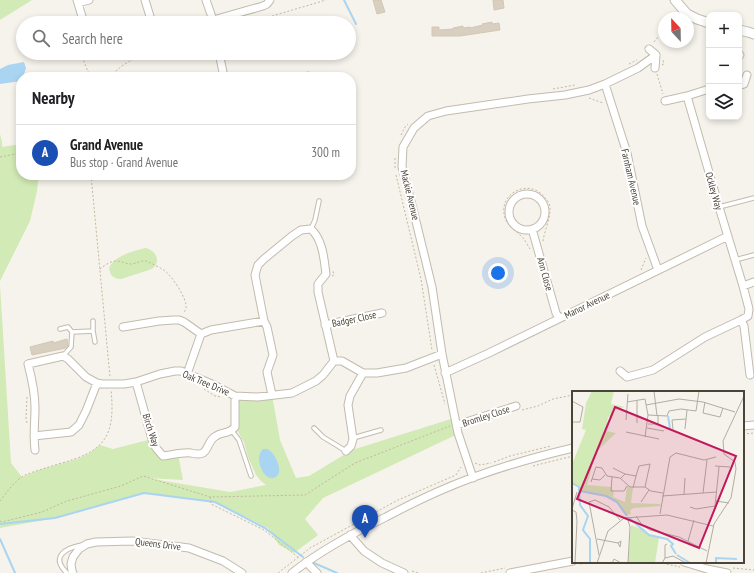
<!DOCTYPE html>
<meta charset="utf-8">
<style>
:root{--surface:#fff;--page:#f6f6f6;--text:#202124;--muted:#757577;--line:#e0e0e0;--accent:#b45309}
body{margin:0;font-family:"PT Sans Narrow",sans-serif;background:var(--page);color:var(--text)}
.controls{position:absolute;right:12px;top:12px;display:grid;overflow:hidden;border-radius:8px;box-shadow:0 2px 6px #0003}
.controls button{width:36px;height:36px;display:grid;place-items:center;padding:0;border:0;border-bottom:1px solid var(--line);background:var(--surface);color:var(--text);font:20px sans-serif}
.compass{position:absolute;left:658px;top:12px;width:36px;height:36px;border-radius:50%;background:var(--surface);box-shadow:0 2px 6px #0003;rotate:338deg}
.you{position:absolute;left:498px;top:273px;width:14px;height:14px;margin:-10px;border:3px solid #fff;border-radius:50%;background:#1a73e8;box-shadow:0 0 0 6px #1a73e833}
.badge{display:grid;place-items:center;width:26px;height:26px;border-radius:50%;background:var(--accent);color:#fff;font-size:13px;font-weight:700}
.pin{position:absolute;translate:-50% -33px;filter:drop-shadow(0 1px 2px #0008)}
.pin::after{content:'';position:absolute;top:21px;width:14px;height:12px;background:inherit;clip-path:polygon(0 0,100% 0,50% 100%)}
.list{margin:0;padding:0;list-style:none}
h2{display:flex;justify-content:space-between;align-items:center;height:52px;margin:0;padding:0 16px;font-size:17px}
h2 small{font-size:13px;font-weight:400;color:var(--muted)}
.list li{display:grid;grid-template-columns:26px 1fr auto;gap:12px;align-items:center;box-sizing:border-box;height:56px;padding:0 16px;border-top:1px solid var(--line)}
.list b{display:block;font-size:15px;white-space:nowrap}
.list p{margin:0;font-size:13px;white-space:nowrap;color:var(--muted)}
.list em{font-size:13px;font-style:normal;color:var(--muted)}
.icon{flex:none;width:22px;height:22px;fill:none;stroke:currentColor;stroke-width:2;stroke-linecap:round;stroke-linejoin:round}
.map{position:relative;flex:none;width:754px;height:573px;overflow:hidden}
.search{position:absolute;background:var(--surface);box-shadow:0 2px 6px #0003;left:16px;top:16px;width:340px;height:44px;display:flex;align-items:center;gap:10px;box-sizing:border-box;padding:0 14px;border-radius:22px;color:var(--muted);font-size:15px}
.panel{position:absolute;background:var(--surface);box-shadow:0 2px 6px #0003;left:16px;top:72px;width:340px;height:108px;border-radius:16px}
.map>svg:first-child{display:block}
</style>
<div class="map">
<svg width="754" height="573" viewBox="0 0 754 573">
<rect width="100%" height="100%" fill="#f6f3ec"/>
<path fill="#d2eab5" d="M 0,0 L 32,0 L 0,20 Z
M 0,134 L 2,142 L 2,147 L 21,144 L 21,175 L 39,175 L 37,191 L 30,221 L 0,281 Z
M 145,248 C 153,249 161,258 155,266 C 154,268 151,269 149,270 L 121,279 C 113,279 110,275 109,268 C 114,256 133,251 145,248 Z
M 0,285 L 11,463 L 22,477 L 39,470 L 77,459 L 90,453 L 100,445 L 113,449 L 152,439 L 159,453 L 178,454 L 183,480 L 147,478 L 230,492 L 266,485 L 261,481 L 256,475 L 248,457 L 244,442 L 235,427 L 235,396 L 272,395 L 280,440 L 296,478 L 309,476 L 352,450 L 451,419 L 462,432 L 323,498 L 305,519 L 318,535 L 294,553 L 279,545 L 268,528 L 215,502 L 144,493 L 55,518 L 0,528 Z"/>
<path fill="#a9d4f2" d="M 24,62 L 26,68 L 23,77 L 21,77 L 21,81 L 0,84 L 0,69 L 8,65 Z
M 263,449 C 266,449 266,448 269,450 C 275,453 284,472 276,477 C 264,484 253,457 263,449 Z"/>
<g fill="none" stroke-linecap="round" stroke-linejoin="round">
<path stroke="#a9d4f2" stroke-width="2" d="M 344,0 L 356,24
M 0,524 L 55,518 L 144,493 L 215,502 L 265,528 L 303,557
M 0,539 L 15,573
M 314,563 L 337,573"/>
</g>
<path fill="#d8cfc1" stroke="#d3c7b4" d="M 373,0 L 381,0 L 385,12 L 377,14 Z
M 493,0 L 503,0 L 504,8 L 494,10 Z
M 492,22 L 492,24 L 499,23 L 500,30 L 460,36 L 432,36 L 432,27 L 439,27 L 439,30 L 453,29 L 453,28 L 463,26 L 463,28 L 470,27 L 470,28 L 483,25 L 482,24 Z
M 67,339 L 68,346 L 66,348 L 32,355 L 30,347 L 53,341 L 53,343 Z"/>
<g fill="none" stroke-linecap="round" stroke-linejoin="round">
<defs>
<path id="service" d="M 719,207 L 754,198
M 311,229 L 315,220 L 319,201
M 735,260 L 754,255
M 60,329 L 68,327 L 72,332
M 93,331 L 95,342
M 63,356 L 71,347 L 72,332 L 93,331 L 93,321
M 314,428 L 323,437 L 346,451
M 232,431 L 239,440 L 251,476
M 353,438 L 381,430
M 67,573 C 50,557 65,548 82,545"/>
<path id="minor" d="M 77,0 L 84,23
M 145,0 L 152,23
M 206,0 L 214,23
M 78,3 L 89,0
M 213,20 L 263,6 L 267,4 L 270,0
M 309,23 L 313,22
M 219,53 L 224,77
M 739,55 L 740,55
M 655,68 L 656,55
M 304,77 L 308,76
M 605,84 L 618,125 L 627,153 L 642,226 L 658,270
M 739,85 L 744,84 L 747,75
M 665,101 L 687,96 L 709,89
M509 212a18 18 0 1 1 36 0a18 18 0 1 1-36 0Z
M 532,229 L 556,313 L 559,318
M 743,286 L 754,282
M 741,320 L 744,326 L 750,375
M 264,321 L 255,275 L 258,265 L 264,259 L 292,236 L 301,230 L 311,229 C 323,240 324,259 326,274 L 318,284 L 318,292 L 334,361
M 325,325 L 382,313
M 123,327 L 159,321 L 174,320 L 179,320 L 184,322 L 201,334
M 620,371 L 627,377 L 653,370 L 705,337 L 741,320 L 748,316 L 749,309 L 743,286 L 719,207 L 687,96
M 445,373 L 489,353 L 728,236
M 187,374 L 201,334 L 211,330 L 264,321 L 267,327 L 273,355 L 267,372 L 272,395
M 136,382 L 152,439 L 156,448 L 163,456 C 172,455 182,452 191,453 C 195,454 199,455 203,453 C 209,449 208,440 216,436 C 223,431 228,435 235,427 L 235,396
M 457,425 L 516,406
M 743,426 L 754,425
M 34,436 L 71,432 L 79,425 L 86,411 L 97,383
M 35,450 C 33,435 35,423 35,408 C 35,393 32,379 28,364 L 63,356 L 68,359 L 86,377 L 97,383 L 102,384 L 124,384 L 136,382 L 160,374 L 175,371 L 181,371 L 214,385 L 235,396 L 258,397 L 292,393 L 316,381 L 323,375 L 334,361 L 342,361 L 363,373 L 377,373 L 406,368 L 442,354
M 346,451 L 351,446 L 353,439 L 348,405 L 350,396 L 363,373
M 473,478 L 458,433 L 442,354 L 432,287 L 412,205 L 402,167 L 403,147 L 414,128 L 428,116 L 446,111 L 528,99 L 565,95 L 589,90 L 605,84 L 638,68 L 656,55 L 649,49
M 350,535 L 364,551 L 382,563 L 404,573
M 306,562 L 317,573
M 684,562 L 707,569 L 727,573
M 73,573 L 72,571 L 71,564 L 73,557 L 79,549 L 87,544 L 96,542 L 132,541 L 189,548 L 223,561 L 242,573
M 292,573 C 321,550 353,533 386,517 C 414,502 444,488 474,477 C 507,465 539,456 573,448
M 510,573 L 573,561"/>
<path id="tertiary" d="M 675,0 L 687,14 L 697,19 L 709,23
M 739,30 L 748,32 L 754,34"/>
</defs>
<use href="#service" stroke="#c2bbae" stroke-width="5.5"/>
<use href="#minor" stroke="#c2bbae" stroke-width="9"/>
<use href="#tertiary" stroke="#c2bbae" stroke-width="11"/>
<path stroke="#c4b79f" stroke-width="1" stroke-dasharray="2 2" stroke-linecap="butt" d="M 249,23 L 326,0
M 654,42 L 657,38 L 664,34
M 81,53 L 86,67 L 91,77
M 629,64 L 637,60
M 662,65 L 664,64 L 663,60
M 657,74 L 663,94
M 110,77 C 122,64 132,59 148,53
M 553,89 L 575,85
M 589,98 L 603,103
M 401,135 L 405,127 L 408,124
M 0,157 L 21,153
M 395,168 L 395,157
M 91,175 L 110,377
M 396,175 L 421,279 L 432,350
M 530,249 C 528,246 526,242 524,239 C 518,232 508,227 505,218 C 497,193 530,177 545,198 C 546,199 549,202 549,203 C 553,214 544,230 543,242
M 100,269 C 104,266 110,261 116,261 C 121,261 126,264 131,264 C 136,264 141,260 146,261 C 149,262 163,269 165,271 C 172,276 188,300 186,308 C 186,310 184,312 183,313
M 641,270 L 646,258
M 332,276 L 334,275 L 333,271
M 434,365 L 445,404
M 204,389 L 215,396 L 221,397
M 27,397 L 26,418 L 27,423
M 522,410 L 538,406 L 553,399 L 573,395
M 743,434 L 754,433
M 494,462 L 510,456 L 551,446
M 475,463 L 480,465 L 491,463
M 533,466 L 573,456
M 210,497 L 211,504 L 264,530 L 299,558
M 0,501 C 6,493 15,481 23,476 C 34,471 46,468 58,464 C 103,452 116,439 111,390
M 0,521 L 2,522 L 42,512 L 67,501 L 121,486 L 143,476 L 210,497 L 305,495 L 355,463 L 450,426
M 643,562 L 657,562 L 680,567
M 580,564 L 595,562
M 733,568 L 754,570
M 412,571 L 419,573
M 278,573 L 310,548 L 398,500 L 456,475 L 461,467
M 481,573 L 505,568"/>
<use href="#service" stroke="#fff" stroke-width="3.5"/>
<use href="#minor" stroke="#fff" stroke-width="7"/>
<use href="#tertiary" stroke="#fff" stroke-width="9"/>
</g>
<g text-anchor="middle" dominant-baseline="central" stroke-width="4" stroke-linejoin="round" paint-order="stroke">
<g font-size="10" fill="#4b4439" stroke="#fff">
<text transform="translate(631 177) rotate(77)">Farnham Avenue</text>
<text transform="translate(714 191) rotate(74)">Ockley Way</text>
<text transform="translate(410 195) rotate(76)">Mackie Avenue</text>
<text transform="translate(545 274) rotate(74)">Ann Close</text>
<text transform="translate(587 305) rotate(-26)">Manor Avenue</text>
<text transform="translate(354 319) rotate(-12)">Badger Close</text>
<text transform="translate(206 383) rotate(23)">Oak Tree Drive</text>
<text transform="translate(486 416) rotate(-18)">Bromley Close</text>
<text transform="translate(151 430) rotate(72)">Birch Way</text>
<text transform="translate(158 544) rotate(7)">Queens Drive</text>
</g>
</g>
<g transform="translate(572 391)">
<rect width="172" height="172" fill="#f6f3ec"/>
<path d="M 20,0 L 42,0 L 39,13 L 53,16 L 40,19 L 40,26 L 43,27 L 36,26 L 34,40 L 44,42 L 24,61 L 15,94 L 39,96 L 42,101 L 41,106 L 53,111 L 55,95 L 61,97 L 59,112 L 88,113 L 89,115 L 62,117 L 58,119 L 59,123 L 54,124 L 45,111 L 34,105 L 6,100 L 6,95 L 0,93 L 0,73 L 14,39 L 10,38 L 14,12 ZM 59,134 L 72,139 L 76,144 L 87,146 L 83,172 L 56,172 Z" fill="#d2eab5"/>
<path fill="none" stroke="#a9d4f2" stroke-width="2" d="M 96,25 L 98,37M 0,92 L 7,96 L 8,114 L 16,125 L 11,139 L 18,148 L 18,172M 8,100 L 34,105 L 45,111 L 55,125M 57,127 L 77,144 L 95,148 L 101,153 L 99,155 L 104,163M 105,164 L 118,172M 144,172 L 144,167 L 165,168"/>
<path fill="none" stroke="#b2ada4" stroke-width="1" d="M 82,0 L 85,25M 65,10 L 65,32M 55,11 L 73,8 L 76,24 L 73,46M 133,11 L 131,22 L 148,26 L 151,17M 74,14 L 107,8 L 131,11 L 163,21M 76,24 L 95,25 L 97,20 L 109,18 L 124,20 L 127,0M 54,29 L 56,3M 0,31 L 8,31 L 11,16 L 0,10M 76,33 L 86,33 L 86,25M 75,37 L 92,40M 101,38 L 100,29 L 114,28M 113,38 L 115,19M 54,41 L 87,48M 143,75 L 158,76M 41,77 L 53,83M 64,85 L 67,75 L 78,73 L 73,96M 40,86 L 39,100 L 52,100 L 55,95M 20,88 L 28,89 L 33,84M 48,88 L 53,83 L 64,85 L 61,97M 19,91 L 24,76 L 30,77 L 35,85 L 48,87 L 58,96 L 73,96 L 79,100 L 91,102M 131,102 L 135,69M 112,103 L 113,87M 90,105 L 145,101M 144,110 L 157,112M 69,111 L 77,99M 118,116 L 124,118 L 143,115 L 147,76M 0,118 L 5,101M 0,119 L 4,121 L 5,130 L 3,172M 88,123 L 98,66 L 104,62 L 132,69 L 144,66M 64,125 L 70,134 L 78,139 L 107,146 L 135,160M 55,126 L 58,136 L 56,172M 25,148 L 46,152 L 49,150 L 48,156 L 46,152M 116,150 L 122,129M 27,164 L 17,111 L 23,109 L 37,116 L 48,129M 93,167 L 93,154 L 95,153M 25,172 L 36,140 L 52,127 L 95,124 L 141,135M 40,172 L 42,168 L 49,172M 90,172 L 93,167 L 101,165 L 114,172M 134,172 L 142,133 L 159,107 L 164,78 L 163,71 L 152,63 L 151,50 L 172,5"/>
<path fill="#c2185b" fill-opacity="0.15" stroke="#c2185b" stroke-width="2" d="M 43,16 L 164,65 L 127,157 L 5,108 Z"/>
<rect width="172" height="172" fill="none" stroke="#4b4439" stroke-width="2"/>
</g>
</svg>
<div class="controls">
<button>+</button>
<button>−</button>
<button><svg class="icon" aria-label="layers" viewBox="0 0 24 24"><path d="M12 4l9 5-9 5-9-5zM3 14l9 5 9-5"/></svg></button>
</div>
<svg class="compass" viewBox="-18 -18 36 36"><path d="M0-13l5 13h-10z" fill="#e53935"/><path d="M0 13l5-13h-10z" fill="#757577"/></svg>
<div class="you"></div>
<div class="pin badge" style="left:365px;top:538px;background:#1a4fb4">A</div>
<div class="search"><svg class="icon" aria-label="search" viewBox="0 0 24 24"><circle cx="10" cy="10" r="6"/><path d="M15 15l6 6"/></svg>Search here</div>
<section class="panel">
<h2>Nearby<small></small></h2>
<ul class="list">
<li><span class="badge" style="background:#1a4fb4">A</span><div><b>Grand Avenue</b><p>Bus stop · Grand Avenue</p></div><em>300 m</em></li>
</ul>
</section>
</div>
